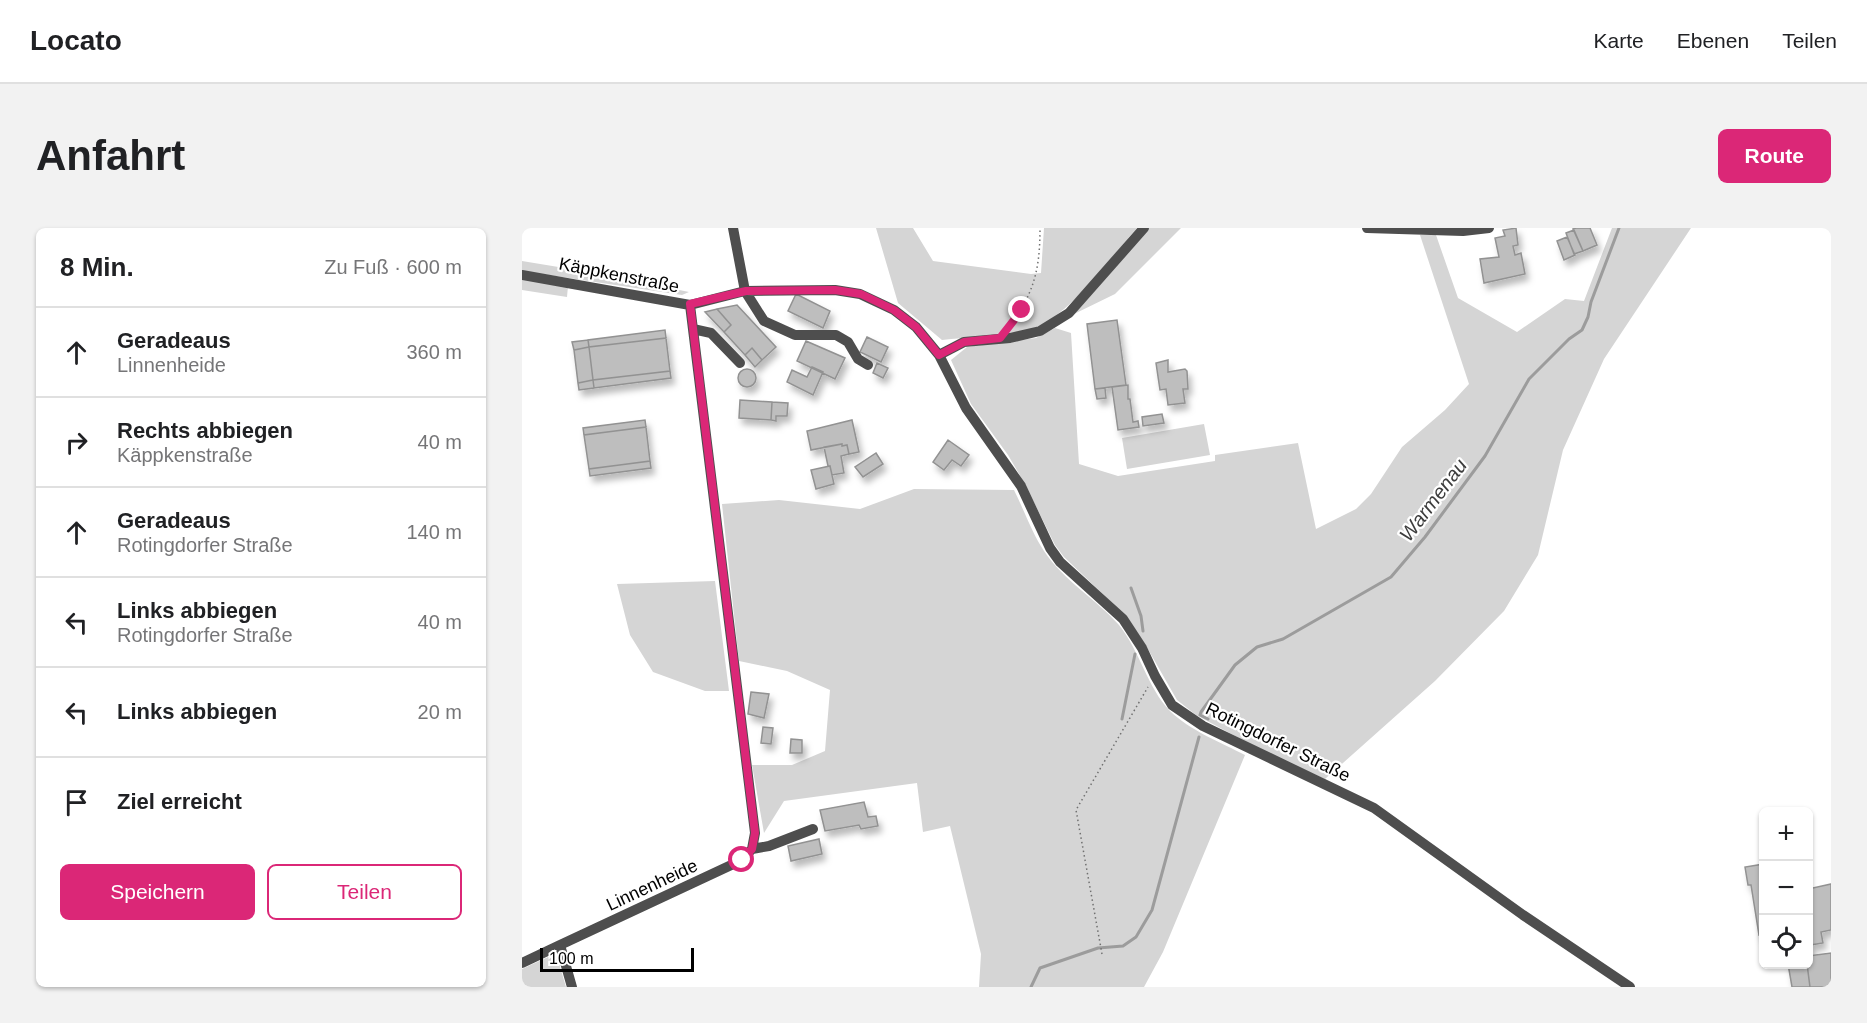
<!DOCTYPE html>
<html lang="de">
<meta charset="utf-8">
<style>
:root{--surface:#fff;--page:#f2f2f2;--text:#202124;--muted:#757577;--line:#e0e0e0;--accent:#db2777}
body{margin:0;font-family:Arial,sans-serif;background:var(--page);color:var(--text)}
.controls{position:absolute;right:18px;bottom:18px;display:grid;overflow:hidden;border-radius:9px;box-shadow:0 2px 4px #0004}
.controls button{width:54px;height:54px;display:grid;place-items:center;padding:0;border:0;border-bottom:2px solid var(--line);background:var(--surface);color:var(--text);font:30px sans-serif}
.scale{position:absolute;left:18px;bottom:15px;width:154px;box-sizing:border-box;padding-left:6px;border:3px solid #000;border-top:0;font-size:16px;line-height:21px;white-space:nowrap;color:#000;-webkit-text-stroke:4px #fff;paint-order:stroke}
.stop{position:absolute;width:18px;height:18px;margin:-14px;border:4px solid #db2777;border-radius:50%;background:#fff}
.stop.end{background:#db2777;border-color:#fff;box-shadow:0 2px 6px #0008}
.list{margin:0;padding:0;list-style:none}
h2{display:flex;justify-content:space-between;align-items:center;height:78px;margin:0;padding:0 24px;font-size:26px}
h2 small{font-size:20px;font-weight:400;color:var(--muted)}
.list li{display:grid;grid-template-columns:39px 1fr auto;gap:18px;align-items:center;box-sizing:border-box;height:90px;padding:0 24px;border-top:2px solid var(--line)}
.list b{display:block;font-size:22px;white-space:nowrap}
.list p{margin:0;font-size:20px;white-space:nowrap;color:var(--muted)}
.list em{font-size:20px;font-style:normal;color:var(--muted)}
.actions{display:flex;gap:12px;padding:18px 24px}
.actions a{flex:1;padding:14px 0;border:2px solid var(--accent);border-radius:9px;text-align:center;font-size:21px;color:var(--accent)}
.actions .main{background:var(--accent);color:#fff}
.icon{flex:none;width:33px;height:33px;fill:none;stroke:currentColor;stroke-width:2;stroke-linecap:round;stroke-linejoin:round}
.map{position:relative;flex:none;width:1309px;height:759px;overflow:hidden;border-radius:9px}
header{display:flex;align-items:center;gap:36px;box-sizing:border-box;height:84px;padding:0 30px;background:var(--surface);border-bottom:2px solid var(--line)}
header strong{font-size:28px}
nav{display:flex;gap:33px;margin-inline-start:auto;font-size:21px}
.intro{display:flex;align-items:center;justify-content:space-between;box-sizing:border-box;height:144px;padding:0 36px}
h1{margin:0;font-size:42px}
.button{padding:15px 27px;border-radius:9px;background:var(--accent);color:#fff;font-size:21px;font-weight:700}
main{display:flex;gap:36px;padding:0 36px}
aside{flex:1;background:var(--surface);border-radius:9px;box-shadow:0 2px 4px #0004}
.map>svg:first-child{display:block}
</style>
<header>
<strong>Locato</strong>
<nav><a>Karte</a><a>Ebenen</a><a>Teilen</a></nav>
</header>
<div class="intro"><h1>Anfahrt</h1><a class="button">Route</a></div>
<main>
<aside>
<h2>8 Min.<small>Zu Fuß · 600 m</small></h2>
<ul class="list">
<li><svg class="icon" aria-label="ahead" viewBox="0 0 24 24"><path d="M12 20V5M6 11l6-6 6 6"/></svg><div><b>Geradeaus</b><p>Linnenheide</p></div><em>360 m</em></li>
<li><svg class="icon" aria-label="right" viewBox="0 0 24 24"><path d="M7 20v-9h11M14 6l5 5-5 5"/></svg><div><b>Rechts abbiegen</b><p>Käppkenstraße</p></div><em>40 m</em></li>
<li><svg class="icon" aria-label="ahead" viewBox="0 0 24 24"><path d="M12 20V5M6 11l6-6 6 6"/></svg><div><b>Geradeaus</b><p>Rotingdorfer Straße</p></div><em>140 m</em></li>
<li><svg class="icon" aria-label="left" viewBox="0 0 24 24"><path d="M17 20v-9H6M10 6l-5 5 5 5"/></svg><div><b>Links abbiegen</b><p>Rotingdorfer Straße</p></div><em>40 m</em></li>
<li><svg class="icon" aria-label="left" viewBox="0 0 24 24"><path d="M17 20v-9H6M10 6l-5 5 5 5"/></svg><div><b>Links abbiegen</b></div><em>20 m</em></li>
<li><svg class="icon" aria-label="arrive" viewBox="0 0 24 24"><path d="M6 21V4h12l-3 4 3 4H6"/></svg><div><b>Ziel erreicht</b></div></li>
</ul>
<div class="actions"><a class="main">Speichern</a><a>Teilen</a></div>
</aside>
<div class="map">
<svg width="1309" height="759" viewBox="0 0 1309 759">
<defs>
<filter id="shadow"><feDropShadow dx="3.5" dy="6" stdDeviation="3" flood-color="#0004"/></filter>
</defs>
<rect width="100%" height="100%" fill="#fff"/>
<path fill="#d5d5d5" d="M 354,0 L 391,0 L 411,33 L 509,46 L 519,45 L 522,0 L 615,0 C 590,28 546,89 512,100 C 484,110 450,108 420,112 L 376,75 Z
M 627,0 L 659,0 L 593,66 L 550,87 Z
M 1090,0 L 1169,0 L 1082,131 L 1041,222 L 1016,327 L 982,383 L 913,453 L 803,551 L 743,524 L 674,487 L 655,472 L 623,416 L 605,389 L 542,329 L 533,317 L 503,256 L 486,227 L 449,176 L 429,132 L 445,119 L 514,110 L 533,100 L 549,105 L 557,236 L 596,248 L 693,233 L 693,227 L 776,215 L 794,301 L 834,281 L 849,266 L 880,219 L 923,182 L 947,156 L 898,7 L 914,7 L 936,70 L 995,104 L 1043,71 L 1062,73 Z
M 0,33 L 85,47 L 167,64 L 160,67 L 0,43 Z
M 0,51 L 46,58 L 45,69 L 0,62 Z
M 682,196 L 688,227 L 605,241 L 600,210 Z
M 392,261 L 492,262 C 502,282 510,305 522,323 C 542,353 574,371 597,397 C 618,423 625,459 648,483 C 667,502 700,515 723,527 L 641,724 L 622,759 L 457,759 L 459,726 L 428,598 L 401,604 L 395,555 L 262,573 L 242,605 L 230,537 L 270,537 L 303,523 L 308,462 L 265,443 L 217,433 L 200,276 L 257,272 L 338,281 Z
M 193,353 L 207,463 L 183,463 L 131,444 L 108,407 L 95,356 Z
M 26,729 L 36,732 L 44,759 L 0,759 L 0,741 Z"/>
<g fill="none" stroke-linecap="round" stroke-linejoin="round">
<path stroke="#9c9c9c" stroke-width="3" d="M 609,360 L 619,388 L 621,403
M 600,491 L 613,426
M 686,491 L 678,487 L 679,484 L 713,437 L 735,419 L 761,411 L 869,349 L 903,309 L 963,228 L 1007,151 L 1047,111 L 1060,102 L 1066,89 L 1069,74 L 1097,0
M 509,759 L 518,740 L 576,720 L 601,718 L 614,709 L 630,682 L 677,509"/>
</g>
<path fill="#bebebe" stroke="#929292" stroke-width="1.5" filter="url(#shadow)" d="M 994,0 L 996,17 L 991,18 L 993,27 L 999,25 L 1003,46 L 962,55 L 958,31 L 977,29 L 973,10 L 983,8 L 981,2 Z
M 1054,0 L 1068,0 L 1075,17 L 1061,23 L 1051,1 Z
M 1052,2 L 1061,23 L 1052,26 L 1044,5 Z
M 1045,9 L 1053,27 L 1042,32 L 1035,13 Z
M 274,66 L 308,83 L 301,100 L 266,83 Z
M 215,77 L 254,119 L 240,132 L 230,120 L 223,127 L 202,104 L 209,97 L 195,81 Z
M 195,81 L 209,97 L 202,104 L 183,84 Z
M 595,92 L 604,157 L 573,161 L 565,96 Z
M 143,102 L 144,110 L 67,119 L 66,112 Z
M 345,109 L 366,119 L 359,134 L 338,124 Z
M 144,110 L 148,143 L 71,152 L 67,119 Z
M 66,112 L 67,119 L 52,122 L 50,114 Z
M 284,113 L 323,130 L 313,151 L 275,133 Z
M 67,119 L 71,152 L 56,155 L 52,122 Z
M 230,120 L 240,132 L 233,139 L 223,127 Z
M 646,132 L 646,144 L 663,141 L 665,143 L 666,161 L 661,161 L 663,175 L 646,177 L 644,161 L 638,162 L 634,135 Z
M 355,135 L 366,140 L 361,150 L 351,145 Z
M 290,139 L 301,144 L 291,167 L 265,154 L 270,142 L 285,149 Z
M216 150a9 9 0 1 1 18 0a9 9 0 1 1-18 0Z
M 148,143 L 149,150 L 72,160 L 71,152 Z
M 71,152 L 72,160 L 57,162 L 56,155 Z
M 606,157 L 606,171 L 608,171 L 611,194 L 616,193 L 617,199 L 596,202 L 590,159 Z
M 583,160 L 584,170 L 575,171 L 573,161 Z
M 218,172 L 250,174 L 249,192 L 217,190 Z
M 250,174 L 266,175 L 265,188 L 254,188 L 254,193 L 249,192 Z
M 640,186 L 642,195 L 621,198 L 620,189 Z
M 123,192 L 124,199 L 62,207 L 61,200 Z
M 330,192 L 337,224 L 327,226 L 325,217 L 320,218 L 320,216 L 289,222 L 285,203 Z
M 124,199 L 128,233 L 67,241 L 62,207 Z
M 426,212 L 447,227 L 439,238 L 430,232 L 422,242 L 411,234 Z
M 320,216 L 320,218 L 325,217 L 327,226 L 319,228 L 322,245 L 310,247 L 308,238 L 306,238 L 302,219 Z
M 354,225 L 361,236 L 341,249 L 333,239 Z
M 128,233 L 129,240 L 68,248 L 67,241 Z
M 308,238 L 312,256 L 294,261 L 289,242 Z
M 229,464 L 247,466 L 242,490 L 226,486 Z
M 241,499 L 251,500 L 249,516 L 239,515 Z
M 269,511 L 280,512 L 280,525 L 268,525 Z
M 342,574 L 346,589 L 354,588 L 356,598 L 339,601 L 337,597 L 303,603 L 298,582 Z
M 297,611 L 300,626 L 269,633 L 266,618 Z
M 1242,636 L 1242,706 L 1237,707 L 1229,657 L 1226,657 L 1223,639 Z
M 1309,656 L 1309,702 L 1299,704 L 1301,715 L 1289,717 L 1290,728 L 1286,728 L 1286,661 Z
M 1309,725 L 1309,759 L 1288,759 L 1285,736 L 1286,736 L 1286,728 Z
M 1266,736 L 1285,736 L 1288,759 L 1270,759 Z"/>
<g fill="none" stroke-linecap="round" stroke-linejoin="round">
<path stroke="#707070" stroke-width="1.5" stroke-dasharray="1.5 3" stroke-linecap="butt" d="M 486,100 C 512,66 518,42 518,0
M 580,726 L 554,582 L 626,459"/>
<path stroke="#4e4e4e" stroke-width="10" d="M 211,0 L 223,63 L 242,93 L 273,107 L 314,107 L 326,114 L 336,131 L 346,137
M 845,0 L 941,3 L 967,0
M 0,47 L 168,77 L 223,63 L 313,62 L 338,66 L 372,82 L 394,99 L 417,127 L 444,180 L 499,258 L 528,320 L 538,334 L 601,391 L 620,420 L 633,448 L 650,477 L 681,498 L 852,580 L 1001,687 L 1108,759
M 171,101 L 189,105 L 218,135
M 417,127 L 442,114 L 488,110 L 518,103 L 547,85 L 622,0
M 230,621 L 247,618 L 291,601
M 0,735 L 38,717
M 50,759 L 38,717 L 220,632 L 230,621 L 233,605 L 168,77"/>
</g>
<g fill="none" stroke-linecap="round" stroke-linejoin="round">
<path stroke="#db2777" stroke-width="8" d="M 220,632 L 230,621 L 233,605 L 168,76 L 224,63 L 313,62 L 339,66 L 372,82 L 394,99 L 417,127 L 442,114 L 478,110 L 500,82"/>
</g>
<g text-anchor="middle" dominant-baseline="central" stroke-width="4.5" stroke-linejoin="round" paint-order="stroke">
<g font-size="18" fill="#000" stroke="#fff">
<text transform="translate(97 47) rotate(11)">Käppkenstraße</text>
<text transform="translate(756 514) rotate(26)">Rotingdorfer Straße</text>
<text transform="translate(130 657) rotate(-25)">Linnenheide</text>
</g>
<g font-size="20" font-style="italic" fill="#3d3d3d" stroke="#fff">
<text transform="translate(911 272) rotate(-53)">Warmenau</text>
</g>
</g>
</svg>
<div class="controls">
<button>+</button>
<button>−</button>
<button><svg class="icon" aria-label="locate" viewBox="0 0 24 24"><circle cx="12" cy="12" r="6"/><path d="M12 2v4M12 18v4M2 12h4M18 12h4"/></svg></button>
</div>
<div class="scale">100 m</div>
<div class="stop" style="left:220px;top:632px"></div>
<div class="stop end" style="left:500px;top:82px"></div>
</div>
</main>
